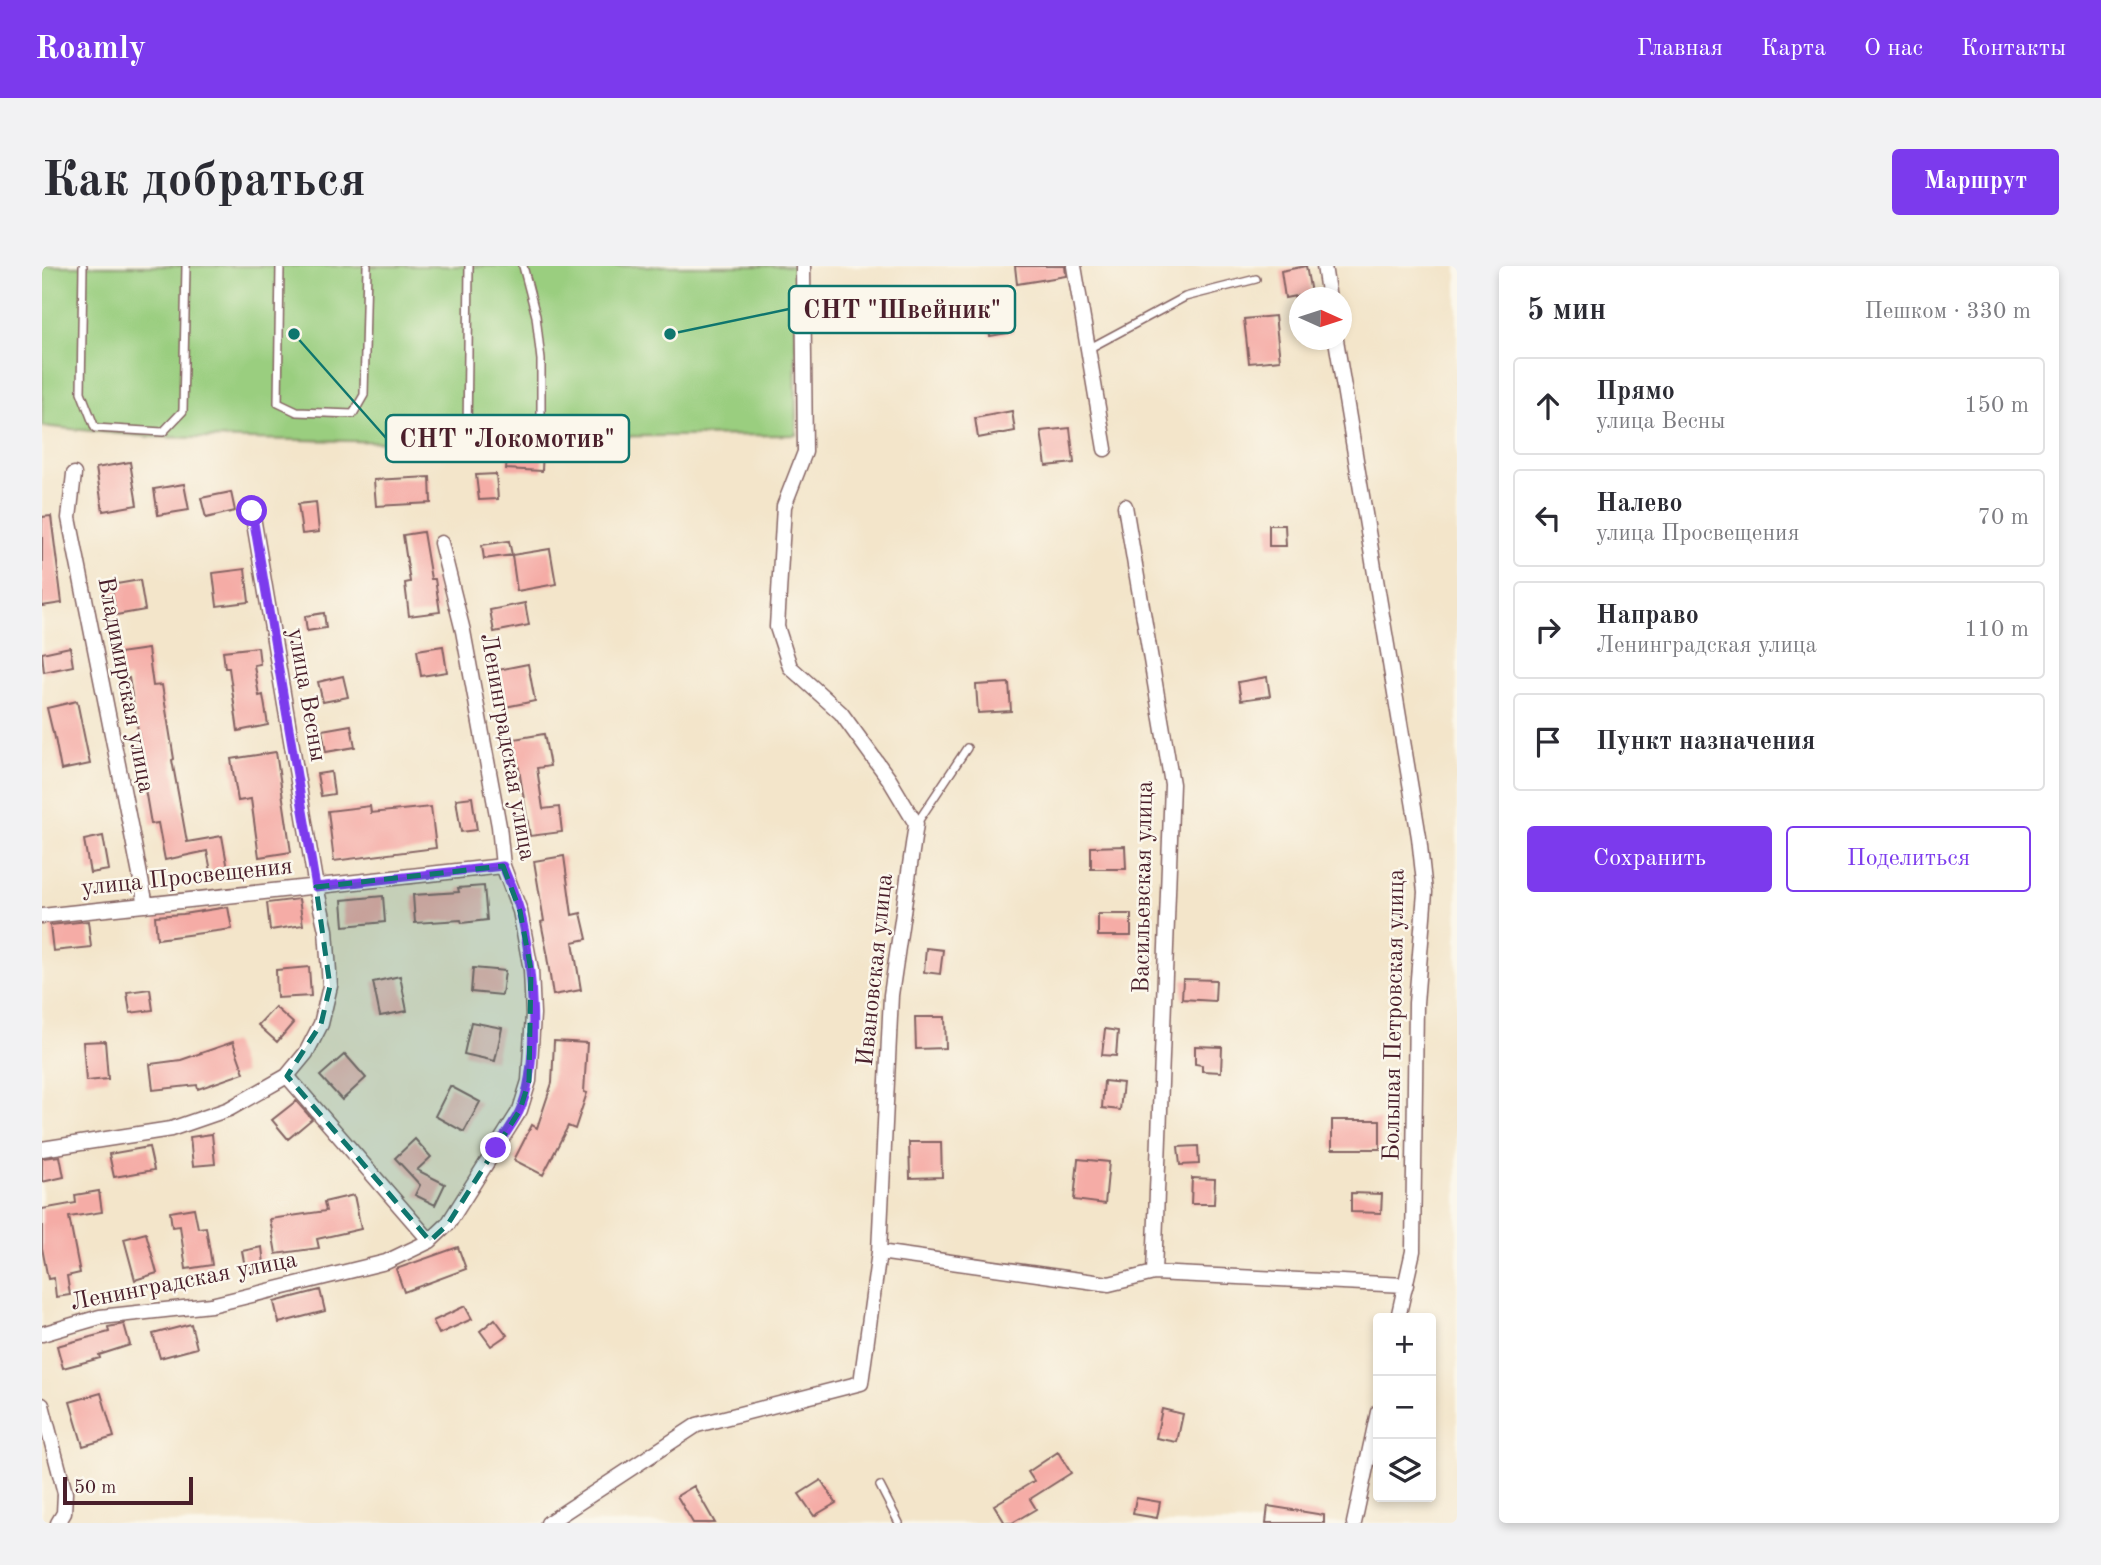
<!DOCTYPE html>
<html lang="ru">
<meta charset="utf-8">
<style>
:root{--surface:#fff;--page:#f2f2f3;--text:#2b2b33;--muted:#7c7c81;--line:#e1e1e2;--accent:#7c3aed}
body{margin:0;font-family:"Old Standard TT",serif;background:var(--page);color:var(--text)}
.controls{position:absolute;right:21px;bottom:21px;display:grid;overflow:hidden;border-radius:7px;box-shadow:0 4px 10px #0003}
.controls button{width:63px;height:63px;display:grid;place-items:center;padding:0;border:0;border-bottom:2px solid var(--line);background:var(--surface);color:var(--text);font:35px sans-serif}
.compass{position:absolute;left:1247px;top:21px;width:63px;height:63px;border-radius:50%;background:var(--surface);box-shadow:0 4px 10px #0003;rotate:93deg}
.scale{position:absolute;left:21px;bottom:18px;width:130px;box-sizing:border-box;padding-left:7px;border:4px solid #4a1f2b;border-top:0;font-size:19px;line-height:24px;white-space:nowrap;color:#4a1f2b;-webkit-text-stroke:5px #fbf7ec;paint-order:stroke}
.stop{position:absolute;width:21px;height:21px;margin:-16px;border:5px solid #7c3aed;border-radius:50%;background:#fff}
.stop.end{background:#7c3aed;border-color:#fff;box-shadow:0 2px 7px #0008}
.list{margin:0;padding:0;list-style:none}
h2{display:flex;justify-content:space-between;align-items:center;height:91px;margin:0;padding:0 28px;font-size:30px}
h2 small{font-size:23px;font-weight:400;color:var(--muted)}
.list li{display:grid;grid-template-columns:46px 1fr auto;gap:21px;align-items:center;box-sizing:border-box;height:98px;margin:0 14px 14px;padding:0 14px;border:2px solid var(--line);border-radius:7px}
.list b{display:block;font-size:26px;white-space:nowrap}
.list p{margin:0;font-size:23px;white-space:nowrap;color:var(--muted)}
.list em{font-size:23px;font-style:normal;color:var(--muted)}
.actions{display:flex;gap:14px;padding:21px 28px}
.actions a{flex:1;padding:16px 0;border:2px solid var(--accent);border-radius:7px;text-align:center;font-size:24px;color:var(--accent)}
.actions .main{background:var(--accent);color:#fff}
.icon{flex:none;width:38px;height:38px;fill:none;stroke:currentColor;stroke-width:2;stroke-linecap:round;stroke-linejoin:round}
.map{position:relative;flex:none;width:1415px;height:1257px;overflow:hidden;border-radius:7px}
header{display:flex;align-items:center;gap:42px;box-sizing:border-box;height:98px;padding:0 35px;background:var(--accent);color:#fff}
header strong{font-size:33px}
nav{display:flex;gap:38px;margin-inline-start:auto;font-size:24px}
.intro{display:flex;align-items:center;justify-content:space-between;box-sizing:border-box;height:168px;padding:0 42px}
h1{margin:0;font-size:49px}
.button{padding:18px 32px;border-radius:7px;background:var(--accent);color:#fff;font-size:24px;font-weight:700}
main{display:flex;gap:42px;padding:0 42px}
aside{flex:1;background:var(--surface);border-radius:7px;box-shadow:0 4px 10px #0003}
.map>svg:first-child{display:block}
</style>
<header>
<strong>Roamly</strong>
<nav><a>Главная</a><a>Карта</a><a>О нас</a><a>Контакты</a></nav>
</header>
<div class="intro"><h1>Как добраться</h1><a class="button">Маршрут</a></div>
<main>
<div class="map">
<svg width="1415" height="1257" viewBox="0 0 1415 1257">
<rect width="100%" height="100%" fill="#fbf7ec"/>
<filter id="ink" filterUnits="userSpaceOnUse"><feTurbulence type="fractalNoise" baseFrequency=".0143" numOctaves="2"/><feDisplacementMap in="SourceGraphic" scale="14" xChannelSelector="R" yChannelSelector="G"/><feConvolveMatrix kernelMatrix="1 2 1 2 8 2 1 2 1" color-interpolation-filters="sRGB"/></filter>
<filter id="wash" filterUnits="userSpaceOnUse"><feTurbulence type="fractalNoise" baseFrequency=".00686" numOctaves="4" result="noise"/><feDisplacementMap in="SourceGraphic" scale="28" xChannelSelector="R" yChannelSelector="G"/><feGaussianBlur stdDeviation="1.57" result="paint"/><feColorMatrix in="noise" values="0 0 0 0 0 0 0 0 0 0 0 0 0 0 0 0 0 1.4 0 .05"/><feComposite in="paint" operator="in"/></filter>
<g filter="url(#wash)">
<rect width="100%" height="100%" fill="#f3e5ca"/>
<path fill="#9ace7f" stroke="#727655" stroke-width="2" d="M 0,0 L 753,0 L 754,169 L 510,171 L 410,177 L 109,171 L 0,160 Z"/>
<g id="blocks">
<path fill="#f5aca6" d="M 973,0 L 1023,0 L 1024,10 L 975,18 Z
M 1264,0 L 1269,27 L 1243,32 L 1239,5 Z
M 965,40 L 971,66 L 948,70 L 943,44 Z
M 1233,50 L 1238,94 L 1207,97 L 1202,53 Z
M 970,145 L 973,165 L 936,172 L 933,152 Z
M 1028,162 L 1032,197 L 1004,200 L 999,165 Z
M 466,180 L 501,182 L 500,205 L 464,203 Z
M 88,196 L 95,239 L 61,245 L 54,202 Z
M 454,208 L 456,233 L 437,234 L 434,209 Z
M 388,211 L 389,237 L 334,240 L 332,214 Z
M 142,218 L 147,244 L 116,249 L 112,223 Z
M 189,226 L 193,245 L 164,252 L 159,232 Z
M 274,236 L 277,266 L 260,268 L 256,238 Z
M 9,250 L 20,337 L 0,340 L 0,251 Z
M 1227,259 L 1243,259 L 1244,280 L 1227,280 Z
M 381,266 L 389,313 L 393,313 L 398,346 L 367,350 L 363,317 L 368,316 L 361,269 Z
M 467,275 L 470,289 L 442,293 L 440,279 Z
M 508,283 L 514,318 L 475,325 L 470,289 Z
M 203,303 L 207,336 L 175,340 L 171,307 Z
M 98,314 L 103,344 L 74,349 L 69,319 Z
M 483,337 L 487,359 L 452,366 L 448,344 Z
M 282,347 L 284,362 L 265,365 L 263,350 Z
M 401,380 L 405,406 L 379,410 L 375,384 Z
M 28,381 L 31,400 L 2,406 L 0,387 Z
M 216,381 L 218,398 L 212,399 L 217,430 L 221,429 L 226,459 L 196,465 L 187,402 L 183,402 L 181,385 Z
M 106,383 L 111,420 L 120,419 L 132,493 L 130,494 L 145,576 L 180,570 L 186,603 L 169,605 L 165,585 L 123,594 L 116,557 L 109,558 L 103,523 L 106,523 L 87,412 L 81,413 L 77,387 Z
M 486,398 L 493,435 L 463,441 L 456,404 Z
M 301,410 L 306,431 L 281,436 L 276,416 Z
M 1225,411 L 1228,430 L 1199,434 L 1196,416 Z
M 967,417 L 969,445 L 936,447 L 934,419 Z
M 35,435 L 48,498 L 19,504 L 12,467 L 11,467 L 5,442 Z
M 309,459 L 313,481 L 284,486 L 280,464 Z
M 502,468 L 508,500 L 495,502 L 501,543 L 517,541 L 520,566 L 488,570 L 472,473 Z
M 234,486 L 249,586 L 217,591 L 209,533 L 196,535 L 189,493 Z
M 289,506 L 292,528 L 279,530 L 275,508 Z
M 430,531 L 435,564 L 419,566 L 414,533 Z
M 328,540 L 329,547 L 389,541 L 394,582 L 292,595 L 286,545 Z
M 61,570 L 67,604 L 48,607 L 42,574 Z
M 1083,580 L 1084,603 L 1049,603 L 1049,581 Z
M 522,590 L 530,649 L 539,647 L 545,673 L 531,676 L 539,724 L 511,729 L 505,691 L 506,691 L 499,656 L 502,655 L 492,595 Z
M 442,620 L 445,654 L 420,657 L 419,654 L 373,657 L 371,629 L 417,626 L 416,622 Z
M 341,630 L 343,656 L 302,660 L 300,634 Z
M 257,633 L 261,659 L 228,664 L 225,637 Z
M 186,641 L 190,663 L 115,673 L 113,650 L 141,648 Z
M 1056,648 L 1089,648 L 1089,670 L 1056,670 Z
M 46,655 L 49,681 L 11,685 L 8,659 Z
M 884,682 L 901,684 L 898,708 L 882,706 Z
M 267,701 L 269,730 L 235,732 L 234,704 Z
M 431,702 L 463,705 L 460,729 L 429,726 Z
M 358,710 L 365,745 L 338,750 L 331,716 Z
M 1141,713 L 1174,714 L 1173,735 L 1140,733 Z
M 108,723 L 111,744 L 88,747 L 85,726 Z
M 233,741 L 251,757 L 235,776 L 216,759 Z
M 873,751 L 903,751 L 904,782 L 874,783 Z
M 429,756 L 460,762 L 453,795 L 422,788 Z
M 1063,763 L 1076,765 L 1074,790 L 1060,789 Z
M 63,775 L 66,813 L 44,815 L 41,776 Z
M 512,775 L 545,777 L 542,826 L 545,827 L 533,863 L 526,860 L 501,909 L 472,894 L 490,859 L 495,862 L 510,817 Z
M 191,776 L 202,807 L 156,823 L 155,819 L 111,824 L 108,798 L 139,794 Z
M 1153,780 L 1180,781 L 1179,806 L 1160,805 L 1160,799 L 1153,798 Z
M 303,788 L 324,812 L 300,834 L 278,810 Z
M 1062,815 L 1081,817 L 1078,844 L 1060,842 Z
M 408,820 L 438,836 L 422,866 L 393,850 Z
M 254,835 L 270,853 L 246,873 L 230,854 Z
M 1290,854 L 1338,854 L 1338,883 L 1290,883 Z
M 170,868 L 173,898 L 151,900 L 148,871 Z
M 373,873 L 389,891 L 375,904 L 403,918 L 393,939 L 373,929 L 378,919 L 353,892 Z
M 867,876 L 899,876 L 900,911 L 868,912 Z
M 1156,880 L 1157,898 L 1138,899 L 1136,881 Z
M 107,881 L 112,904 L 72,911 L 67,888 Z
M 18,890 L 22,911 L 0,916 L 0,892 Z
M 1036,893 L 1067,896 L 1063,938 L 1032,934 Z
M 1150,912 L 1173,913 L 1172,938 L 1149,938 Z
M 57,925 L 60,946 L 27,951 L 38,1007 L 25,1010 L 28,1029 L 14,1031 L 12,1012 L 6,1013 L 0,982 L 0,943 L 34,937 L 33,929 Z
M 1309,927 L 1340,928 L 1339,947 L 1309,946 Z
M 312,929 L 319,963 L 275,973 L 277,982 L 234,988 L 228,953 L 284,945 L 282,936 Z
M 152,942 L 156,962 L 164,961 L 170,999 L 144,1003 L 138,960 L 130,961 L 128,946 Z
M 104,967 L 115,1007 L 93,1014 L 82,973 Z
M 220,981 L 222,998 L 203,1001 L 200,985 Z
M 416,981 L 424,1003 L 362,1026 L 354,1003 Z
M 278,1024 L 283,1045 L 237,1057 L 232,1036 Z
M 423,1040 L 430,1053 L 397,1068 L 391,1055 Z
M 453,1053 L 465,1069 L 449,1080 L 438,1065 Z
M 82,1058 L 88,1079 L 57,1089 L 58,1092 L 21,1102 L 15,1080 L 67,1066 L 66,1061 Z
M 149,1058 L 155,1082 L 118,1092 L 111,1068 Z
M 59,1127 L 72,1171 L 41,1180 L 28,1136 Z
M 1120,1143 L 1141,1148 L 1135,1176 L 1114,1172 Z
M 1016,1186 L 1029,1207 L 988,1233 L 994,1243 L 970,1257 L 963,1257 L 952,1239 L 992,1215 L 986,1206 Z
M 779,1214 L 794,1237 L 772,1250 L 757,1228 Z
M 652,1220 L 673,1257 L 651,1257 L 635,1230 Z
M 1094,1232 L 1118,1236 L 1115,1252 L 1091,1248 Z
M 1226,1240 L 1282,1249 L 1282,1257 L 1224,1257 Z"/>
</g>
</g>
<g filter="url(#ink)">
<use href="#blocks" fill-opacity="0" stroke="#856463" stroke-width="2"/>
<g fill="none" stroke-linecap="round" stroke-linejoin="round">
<defs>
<path id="service" d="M 41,0 L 39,126 L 53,162 L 121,166 L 141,145 L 144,0
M 238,0 L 236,137 L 255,146 L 311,148 L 322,129 L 325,0
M 481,0 L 494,50 L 499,94 L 499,153
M 1046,83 L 1143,31 L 1214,13
M 425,171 L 427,0
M 875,557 L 925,482
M 838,1220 L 857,1257"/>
<path id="minor" d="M 1032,0 L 1063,183
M 1282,0 L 1287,32
M 1294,74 L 1377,571 L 1383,626 L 1374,737 L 1371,985 L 1356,1052
M 32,208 L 27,252 L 104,639
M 1083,240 L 1130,518 L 1112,1007
M 0,650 L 461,600
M 245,810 L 388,975
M 0,883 L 129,863 L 187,843 L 245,810 L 264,787 L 279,758 L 288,720 L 284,664 L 274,621 L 210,245
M 837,986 L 1067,1018 L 1112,1007 L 1364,1019
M 0,1068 L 58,1051 L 169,1039 L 344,996 L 388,975 L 406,958 L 478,844 L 487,815 L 491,748 L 489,704 L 478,645 L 461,600 L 457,560 L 421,365 L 399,277
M 0,1139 L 23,1227 L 22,1247 L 16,1257
M 506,1257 L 655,1159 L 819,1117 L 837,986 L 849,729 L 874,558 L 847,513 L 799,447 L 748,401 L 735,361 L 742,240 L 763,186 L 761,0
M 1312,1257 L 1336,1146"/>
</defs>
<use href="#service" stroke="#856463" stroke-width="10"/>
<use href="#minor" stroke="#856463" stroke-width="17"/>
<use href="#service" stroke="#fff" stroke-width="7"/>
<use href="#minor" stroke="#fff" stroke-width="14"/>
</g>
</g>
<g fill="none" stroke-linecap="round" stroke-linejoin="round" filter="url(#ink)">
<path stroke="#7c3aed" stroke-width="9" d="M 210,245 L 274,621 L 461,600 C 467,615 474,630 478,645 C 491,692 499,802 477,846 C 471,858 462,870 454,882"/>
</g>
<path fill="#0f766e" fill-opacity="0.2" stroke="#0f766e" stroke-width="5" stroke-dasharray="14 9" stroke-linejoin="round" d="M 461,600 L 478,645 L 489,704 L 487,815 L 478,844 L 406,958 L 388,975 L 245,810 L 279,758 L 288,720 L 274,621 Z"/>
<g text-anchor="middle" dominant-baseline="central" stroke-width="5" stroke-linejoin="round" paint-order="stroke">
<g font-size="24" fill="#4a1f2b" stroke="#fbf7ec">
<text transform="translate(83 419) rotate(79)">Владимирская улица</text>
<text transform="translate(264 429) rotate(80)">улица Весны</text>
<text transform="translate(465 481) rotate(80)">Ленинградская улица</text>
<text transform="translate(145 612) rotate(-6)">улица Просвещения</text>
<text transform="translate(1102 621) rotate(-89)">Васильевская улица</text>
<text transform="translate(834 704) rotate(-84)">Ивановская улица</text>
<text transform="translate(1353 749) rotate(-89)">Большая Петровская улица</text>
<text transform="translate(142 1016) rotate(-11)">Ленинградская улица</text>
</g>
</g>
<path fill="none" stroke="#0f766e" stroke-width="2.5" d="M628 68L747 43M252 68L344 172"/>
<g fill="#0f766e" stroke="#fbf7ec" stroke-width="2.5">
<circle cx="628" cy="68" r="7"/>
<circle cx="252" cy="68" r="7"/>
</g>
<g fill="#fbf7ec" stroke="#0f766e" stroke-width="2.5">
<rect x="747" y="20" width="226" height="47" rx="7"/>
<rect x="344" y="149" width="243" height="47" rx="7"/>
</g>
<g font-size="26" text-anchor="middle" font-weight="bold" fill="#4a1f2b">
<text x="860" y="52">СНТ "Швейник"</text>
<text x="465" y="181">СНТ "Локомотив"</text>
</g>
</svg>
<div class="controls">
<button>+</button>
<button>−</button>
<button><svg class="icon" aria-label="layers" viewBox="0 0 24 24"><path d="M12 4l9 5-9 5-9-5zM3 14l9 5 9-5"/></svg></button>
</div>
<svg class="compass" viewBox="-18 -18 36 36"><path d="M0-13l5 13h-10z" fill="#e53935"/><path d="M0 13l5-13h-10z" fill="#7c7c81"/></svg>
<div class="scale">50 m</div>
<div class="stop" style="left:210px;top:245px"></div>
<div class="stop end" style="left:454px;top:882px"></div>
</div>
<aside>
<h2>5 мин<small>Пешком · 330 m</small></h2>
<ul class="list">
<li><svg class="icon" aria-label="ahead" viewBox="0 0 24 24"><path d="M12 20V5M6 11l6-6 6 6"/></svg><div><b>Прямо</b><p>улица Весны</p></div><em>150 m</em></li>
<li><svg class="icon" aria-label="left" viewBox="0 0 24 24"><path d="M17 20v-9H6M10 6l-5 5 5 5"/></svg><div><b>Налево</b><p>улица Просвещения</p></div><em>70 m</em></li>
<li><svg class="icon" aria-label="right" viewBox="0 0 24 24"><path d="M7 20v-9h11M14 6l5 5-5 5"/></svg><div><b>Направо</b><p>Ленинградская улица</p></div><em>110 m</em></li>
<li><svg class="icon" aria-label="arrive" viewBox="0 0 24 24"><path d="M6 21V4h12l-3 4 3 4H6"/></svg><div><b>Пункт назначения</b></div></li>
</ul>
<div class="actions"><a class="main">Сохранить</a><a>Поделиться</a></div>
</aside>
</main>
